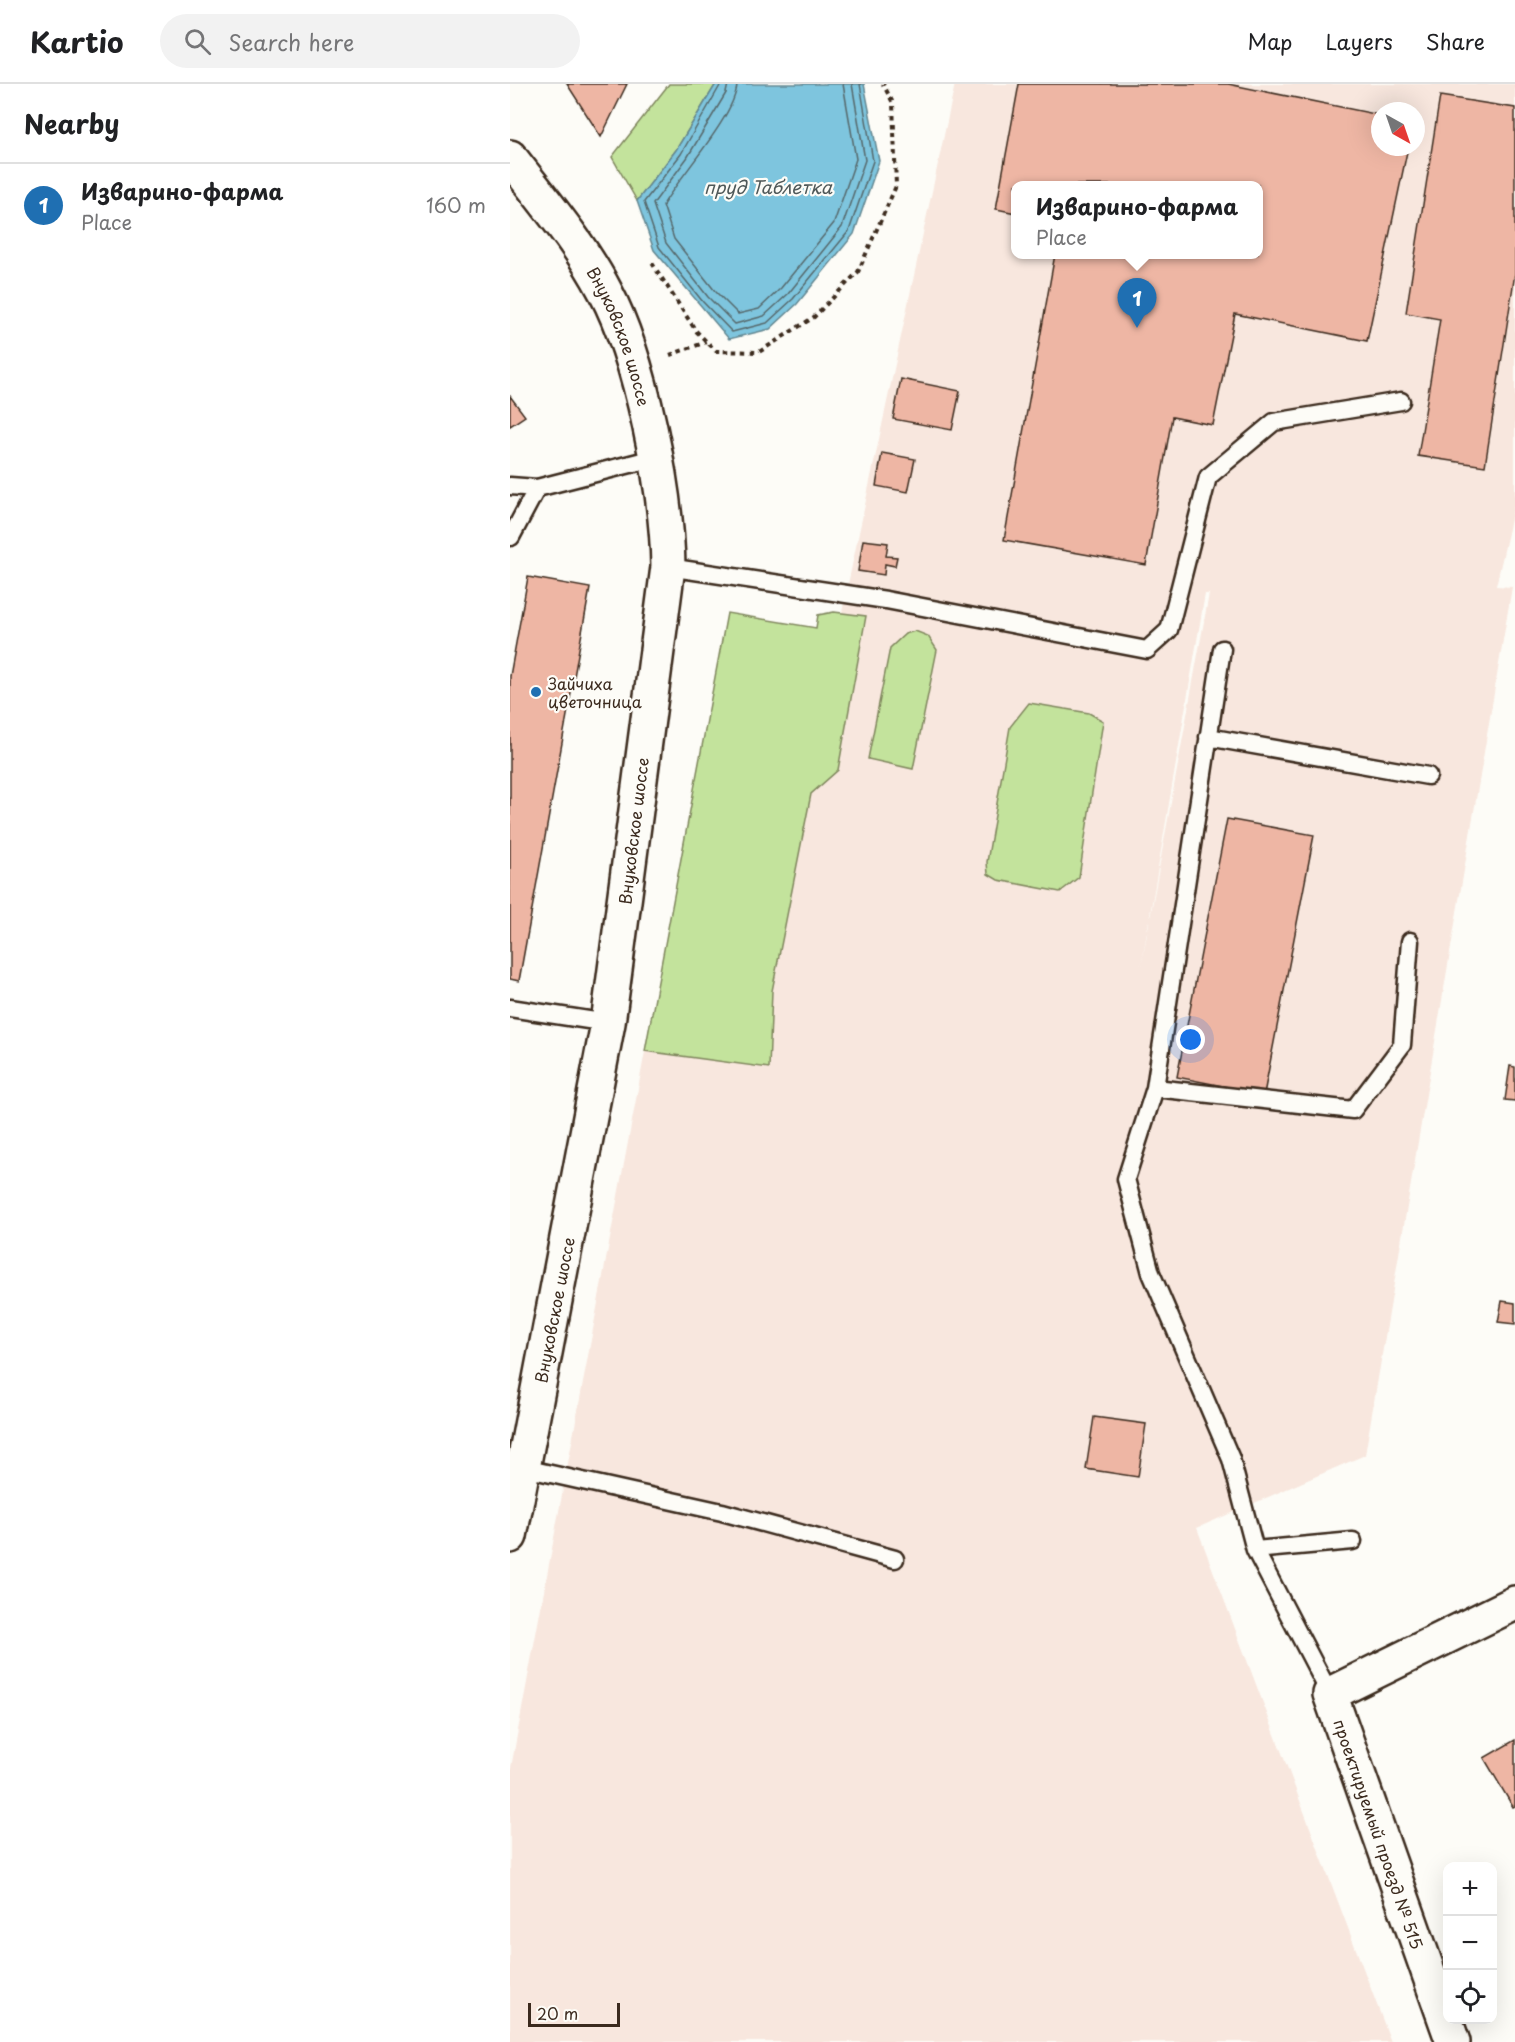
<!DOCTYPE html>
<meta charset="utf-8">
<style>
:root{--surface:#fff;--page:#f2f2f2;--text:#202124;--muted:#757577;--line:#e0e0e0;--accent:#1f6fb2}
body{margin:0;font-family:"Playpen Sans",sans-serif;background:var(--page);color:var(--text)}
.controls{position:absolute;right:18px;bottom:18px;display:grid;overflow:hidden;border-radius:12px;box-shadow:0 6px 24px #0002}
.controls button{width:54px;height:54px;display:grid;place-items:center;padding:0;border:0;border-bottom:2px solid var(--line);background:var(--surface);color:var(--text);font:30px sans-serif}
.compass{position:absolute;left:861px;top:18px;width:54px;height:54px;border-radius:50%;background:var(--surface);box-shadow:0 6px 24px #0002;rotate:140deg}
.scale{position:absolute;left:18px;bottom:15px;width:92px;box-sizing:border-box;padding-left:6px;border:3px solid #3b2a1e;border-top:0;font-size:16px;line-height:21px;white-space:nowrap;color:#3b2a1e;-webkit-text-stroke:4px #fdfcf7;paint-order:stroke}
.you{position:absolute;left:681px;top:956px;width:21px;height:21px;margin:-15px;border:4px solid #fff;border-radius:50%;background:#1a73e8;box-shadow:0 0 0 9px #1a73e833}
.badge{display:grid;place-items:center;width:39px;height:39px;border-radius:50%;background:var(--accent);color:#fff;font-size:20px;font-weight:700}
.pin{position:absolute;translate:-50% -50px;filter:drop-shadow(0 2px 3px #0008)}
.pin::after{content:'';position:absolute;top:32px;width:21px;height:18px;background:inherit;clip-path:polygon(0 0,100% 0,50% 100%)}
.popup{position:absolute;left:501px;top:97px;width:252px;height:78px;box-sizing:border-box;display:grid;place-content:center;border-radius:12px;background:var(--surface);filter:drop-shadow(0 2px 4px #0005);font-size:20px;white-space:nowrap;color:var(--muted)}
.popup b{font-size:22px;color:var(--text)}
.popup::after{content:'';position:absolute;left:50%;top:100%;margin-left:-12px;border:12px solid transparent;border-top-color:var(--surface)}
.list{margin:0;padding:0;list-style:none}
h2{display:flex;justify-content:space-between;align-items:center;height:78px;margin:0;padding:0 24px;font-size:26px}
h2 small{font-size:20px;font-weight:400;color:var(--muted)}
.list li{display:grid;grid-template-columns:39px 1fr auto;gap:18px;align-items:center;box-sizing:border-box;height:84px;padding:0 24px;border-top:2px solid var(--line)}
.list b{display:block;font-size:22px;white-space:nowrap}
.list p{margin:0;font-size:20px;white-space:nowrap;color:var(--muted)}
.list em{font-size:20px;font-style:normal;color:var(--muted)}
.icon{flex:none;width:33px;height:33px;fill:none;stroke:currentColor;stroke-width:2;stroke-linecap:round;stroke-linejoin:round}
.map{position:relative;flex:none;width:1005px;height:1958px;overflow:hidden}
header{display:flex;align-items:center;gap:36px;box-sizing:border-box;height:84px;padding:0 30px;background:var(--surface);border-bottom:2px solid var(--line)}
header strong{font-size:28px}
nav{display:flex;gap:33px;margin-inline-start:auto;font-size:21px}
.search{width:420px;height:54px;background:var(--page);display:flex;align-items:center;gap:15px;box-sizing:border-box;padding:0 21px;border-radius:33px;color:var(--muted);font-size:22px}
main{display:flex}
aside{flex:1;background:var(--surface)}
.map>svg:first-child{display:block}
</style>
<header>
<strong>Kartio</strong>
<div class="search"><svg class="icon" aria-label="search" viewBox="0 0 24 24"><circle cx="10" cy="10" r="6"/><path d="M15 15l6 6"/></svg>Search here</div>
<nav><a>Map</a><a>Layers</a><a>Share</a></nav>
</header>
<main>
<aside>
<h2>Nearby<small></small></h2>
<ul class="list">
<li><span class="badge">1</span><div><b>Изварино-фарма</b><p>Place</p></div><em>160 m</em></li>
</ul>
</aside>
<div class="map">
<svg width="1005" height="1958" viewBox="0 0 1005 1958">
<rect width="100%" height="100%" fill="#fdfcf7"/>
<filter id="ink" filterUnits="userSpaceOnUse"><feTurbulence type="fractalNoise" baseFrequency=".0167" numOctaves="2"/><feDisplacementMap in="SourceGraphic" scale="12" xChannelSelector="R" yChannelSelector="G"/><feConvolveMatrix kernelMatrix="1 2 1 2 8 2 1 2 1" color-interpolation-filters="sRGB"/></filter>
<g filter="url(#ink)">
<path fill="#f8e7de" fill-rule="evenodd" d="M 445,0 L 1005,0 L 1005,418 L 986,502 L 1002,503 L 855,1371 L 687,1444 L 881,1958 L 0,1958 L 0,1689 L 217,529 L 328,547 ZM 870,27 L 906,27 L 906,63 L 870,63 ZM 506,101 L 748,101 L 748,170 L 506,170 ZM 695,510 L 699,510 L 631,883 Z"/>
<path fill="#c3e39c" stroke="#7f865d" stroke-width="1.5" d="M 159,0 L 206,0 L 166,66 L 127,117 L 102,73 Z
M 324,528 L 356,532 L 328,686 L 301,710 L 262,907 L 259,984 L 135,967 L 217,529 L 306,544 L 308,531 Z
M 405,547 L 418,552 L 427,566 L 403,685 L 358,675 L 380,564 L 395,550 Z
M 519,619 L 579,629 L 593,637 L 569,793 L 550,808 L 488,796 L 478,790 L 477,778 L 500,643 Z"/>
<path fill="#7ec5de" stroke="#638791" stroke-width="1.5" d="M 206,0 L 354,0 L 369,77 L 344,150 L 287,220 L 260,245 L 219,255 L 144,166 L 127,117 L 166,66 Z"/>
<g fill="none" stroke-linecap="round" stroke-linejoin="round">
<path stroke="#56686b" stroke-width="1.5" d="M 211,0 L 171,70 L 134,118 L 149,163 L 193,218 L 222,248 L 257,239 L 283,215 L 339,147 L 363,77 L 350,0
M 218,0 L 216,9 L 177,74 L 143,120 L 156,159 L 198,213 L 225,240 L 254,232 L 278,210 L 332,143 L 355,76 L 342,0
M 227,0 C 226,31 169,93 153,121 L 164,155 L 205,207 L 228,230 L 249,225 L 271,204 L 324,139 L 346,75 L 333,0"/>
</g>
<path fill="#eeb6a4" stroke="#3b2a1e" stroke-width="1.5" d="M 57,0 L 117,0 L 91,53 Z
M 509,0 L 718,0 L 870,31 L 870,63 L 898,63 L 857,257 L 725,230 L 703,341 L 662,333 L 636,481 L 494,456 L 545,170 L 748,170 L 748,101 L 506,101 L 506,129 L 486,125 Z
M 930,12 L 1005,24 L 1005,189 L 975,382 L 908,372 L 930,235 L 896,229 Z
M 391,295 L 450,307 L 442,346 L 383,335 Z
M 0,312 L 15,332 L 0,342 Z
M 372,369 L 405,375 L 398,408 L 366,402 Z
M 353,456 L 378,459 L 376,472 L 387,473 L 385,482 L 375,480 L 374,491 L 348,487 Z
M 18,493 L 80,504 L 9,897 L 0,895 L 0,592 Z
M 717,735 L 804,751 L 754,1010 L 667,993 Z
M 1000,982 L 1005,983 L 1005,1017 L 995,1016 Z
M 992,1217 L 1005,1219 L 1005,1240 L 988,1238 Z
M 584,1333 L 636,1340 L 628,1393 L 576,1385 Z
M 1005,1656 L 1005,1722 L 1003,1723 L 974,1674 Z"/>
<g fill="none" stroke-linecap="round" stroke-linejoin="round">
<defs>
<path id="lane" d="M 0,402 L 27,404 L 144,374
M 1,453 L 27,404
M 158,483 L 376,516 L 637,566 L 659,546 L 698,393 L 764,338 L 891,317
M 712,565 L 645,1004 L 843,1026 L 892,961 L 900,857
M 698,653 L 918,692
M 0,924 L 98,939
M 645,1004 L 616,1095 L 641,1189 L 721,1375 L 745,1466
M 14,1384 L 212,1428 L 385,1475
M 820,1610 L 745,1466 L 843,1457"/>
<path id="street" d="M 943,1958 L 820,1610 L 1005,1519"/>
<g id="secondary">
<path id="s1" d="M 0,73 C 33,116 70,159 95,207 C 131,274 157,408 158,483 L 98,939 L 0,1452"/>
</g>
</defs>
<use href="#lane" stroke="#3b2a1e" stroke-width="21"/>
<use href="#street" stroke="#3b2a1e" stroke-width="38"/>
<use href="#secondary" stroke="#3b2a1e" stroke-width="38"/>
<path stroke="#3b2a1e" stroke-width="4" stroke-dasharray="4.5 4.5" stroke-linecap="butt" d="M 142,179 L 186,247 L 206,267 L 249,268 L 304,233 L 348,188 L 386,102 L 383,19 L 373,0
M 160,271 L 196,258"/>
<use href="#lane" stroke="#fdfcf7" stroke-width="16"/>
<use href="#street" stroke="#fdfcf7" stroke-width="33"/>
<use href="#secondary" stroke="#fdfcf7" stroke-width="33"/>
</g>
</g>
<circle fill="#1f6fb2" stroke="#fdfcf7" stroke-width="2" cx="26" cy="608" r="6"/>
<g text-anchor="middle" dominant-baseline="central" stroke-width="4.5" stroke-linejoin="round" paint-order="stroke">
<g font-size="16" fill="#3b2a1e" stroke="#fdfcf7">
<text stroke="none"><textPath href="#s1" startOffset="212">Внуковское шоссе</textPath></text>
<text transform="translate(123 747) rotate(-83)">Внуковское шоссе</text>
<text transform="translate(44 1226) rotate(-79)">Внуковское шоссе</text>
<text transform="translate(869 1750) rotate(71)">проектируемый проезд № 515</text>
</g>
<g font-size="16" fill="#3b2a1e" stroke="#fdfcf7" text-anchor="start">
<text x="38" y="599">Зайчиха<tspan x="38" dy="18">цветочница</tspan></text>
</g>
<g font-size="18" font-style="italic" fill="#4f5858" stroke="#fdfcf7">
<text x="258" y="102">пруд Таблетка</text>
</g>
</g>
</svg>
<div class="controls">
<button>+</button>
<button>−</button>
<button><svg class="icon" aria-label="locate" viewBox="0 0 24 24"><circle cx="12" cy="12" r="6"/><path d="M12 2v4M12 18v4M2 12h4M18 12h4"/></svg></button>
</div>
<svg class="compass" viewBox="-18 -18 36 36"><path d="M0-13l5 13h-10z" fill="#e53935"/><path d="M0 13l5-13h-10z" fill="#757577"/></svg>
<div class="scale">20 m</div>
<div class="you"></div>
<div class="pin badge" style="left:627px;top:244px">1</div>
<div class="popup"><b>Изварино-фарма</b>Place</div>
</div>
</main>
